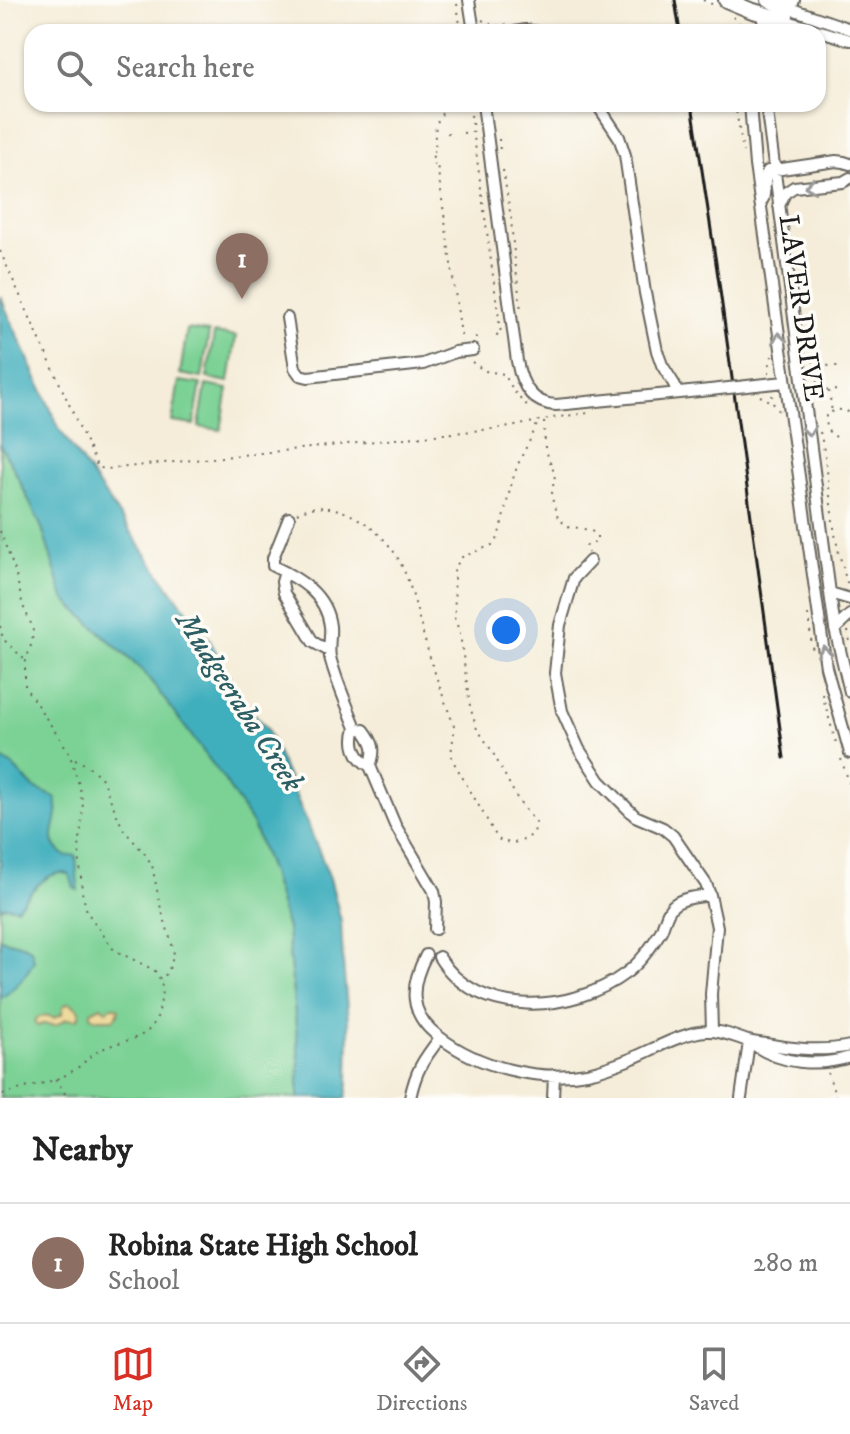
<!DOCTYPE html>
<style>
:root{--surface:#fff;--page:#f2f2f2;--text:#222;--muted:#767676;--line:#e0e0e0;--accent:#d93025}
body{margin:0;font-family:"IM FELL DW Pica",serif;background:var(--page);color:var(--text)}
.you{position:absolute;left:506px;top:630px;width:28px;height:28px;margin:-20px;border:6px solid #fff;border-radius:50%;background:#1a73e8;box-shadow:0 0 0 12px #1a73e833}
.badge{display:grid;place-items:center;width:52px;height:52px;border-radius:50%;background:var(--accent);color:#fff;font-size:26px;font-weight:700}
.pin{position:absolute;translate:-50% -66px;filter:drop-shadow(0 2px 4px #0008)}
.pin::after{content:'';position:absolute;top:42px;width:28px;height:24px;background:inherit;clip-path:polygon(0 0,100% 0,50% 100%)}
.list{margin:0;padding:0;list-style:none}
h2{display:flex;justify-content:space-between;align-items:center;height:104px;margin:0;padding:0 32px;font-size:34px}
h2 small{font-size:26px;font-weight:400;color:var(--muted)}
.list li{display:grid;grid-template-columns:52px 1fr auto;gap:24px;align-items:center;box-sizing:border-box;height:120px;padding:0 32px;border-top:2px solid var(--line)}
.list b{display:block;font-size:30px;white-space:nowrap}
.list p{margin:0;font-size:26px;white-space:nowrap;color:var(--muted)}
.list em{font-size:26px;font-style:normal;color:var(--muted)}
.icon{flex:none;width:44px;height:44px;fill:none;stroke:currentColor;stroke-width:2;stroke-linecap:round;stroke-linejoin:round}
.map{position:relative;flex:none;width:850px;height:1098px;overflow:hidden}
.search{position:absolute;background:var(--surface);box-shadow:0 2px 6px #0004;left:24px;right:24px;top:24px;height:88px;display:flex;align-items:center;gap:20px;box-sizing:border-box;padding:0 28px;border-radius:24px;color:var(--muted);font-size:30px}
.sheet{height:224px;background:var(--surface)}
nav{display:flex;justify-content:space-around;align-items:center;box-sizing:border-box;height:112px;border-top:2px solid var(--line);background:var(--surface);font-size:22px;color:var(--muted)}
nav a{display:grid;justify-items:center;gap:4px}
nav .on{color:var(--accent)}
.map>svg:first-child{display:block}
</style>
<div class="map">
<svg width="850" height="1098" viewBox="0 0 850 1098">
<rect width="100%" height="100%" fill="#fdfcf7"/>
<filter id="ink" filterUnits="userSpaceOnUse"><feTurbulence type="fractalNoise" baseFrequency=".0125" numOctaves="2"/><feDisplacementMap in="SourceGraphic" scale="16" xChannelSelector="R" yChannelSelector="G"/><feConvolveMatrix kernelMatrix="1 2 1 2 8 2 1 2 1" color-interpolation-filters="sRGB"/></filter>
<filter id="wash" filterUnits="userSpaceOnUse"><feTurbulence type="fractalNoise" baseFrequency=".006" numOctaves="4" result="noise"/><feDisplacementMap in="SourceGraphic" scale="32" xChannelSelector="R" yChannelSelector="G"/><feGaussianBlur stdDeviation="1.8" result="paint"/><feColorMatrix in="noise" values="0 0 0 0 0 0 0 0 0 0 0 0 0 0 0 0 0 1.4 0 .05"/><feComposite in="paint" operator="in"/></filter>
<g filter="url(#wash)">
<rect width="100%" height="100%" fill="#f5edd9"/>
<path fill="#7bd195" stroke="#4c7658" stroke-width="2" d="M 187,329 L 209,332 L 202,378 L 180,374 Z
M 214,333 L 236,336 L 229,382 L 207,378 Z
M 179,381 L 201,384 L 194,425 L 172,422 Z
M 206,385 L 228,389 L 221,430 L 199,427 Z
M 0,445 L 13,467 L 42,528 L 65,600 L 144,672 L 224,778 L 253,825 L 271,873 L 287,929 L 299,1059 L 298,1098 L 0,1098 Z"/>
<path fill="#eeda9e" stroke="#857b5d" stroke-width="2" d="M 70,1002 L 80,1011 L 78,1019 L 66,1019 L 56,1025 L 42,1024 L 38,1026 L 35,1024 L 36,1019 C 43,1014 48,1015 54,1018 L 62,1014 L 63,1006 Z
M 101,1006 L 107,1011 L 111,1007 L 116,1007 L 119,1009 L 118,1014 L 113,1019 L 95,1019 L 91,1016 L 91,1011 Z"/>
<path fill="#40afbd" stroke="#2e666c" stroke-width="2" d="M 0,296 L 60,430 L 168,586 L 209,639 L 240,698 L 266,727 L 303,813 L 330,878 L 341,921 L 343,963 L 349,1031 L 348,1085 L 346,1098 L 298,1098 L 299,1059 L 287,929 L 271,873 L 253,825 L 223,778 L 144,672 L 65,600 L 62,593 L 42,528 L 13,467 L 0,445 Z
M 0,758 L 13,766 L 34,788 L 55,797 C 65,822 38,838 66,856 L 76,855 L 78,890 L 74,888 L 70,875 C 50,865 28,895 17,908 L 6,906 L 0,908 Z
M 0,939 L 23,945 L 31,949 L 34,961 C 26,976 14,990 0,999 Z"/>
</g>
<g filter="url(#ink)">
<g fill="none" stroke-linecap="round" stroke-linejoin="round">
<defs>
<path id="minor" d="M 469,0 L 474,32
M 789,8 L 850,29
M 515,32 L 526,30 L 538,32
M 760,32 L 766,15
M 779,32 L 784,20 L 850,40
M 483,104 L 517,361 C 521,384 531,404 556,405 L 710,390
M 597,104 L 619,137 L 625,155 L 645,293 L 657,351 L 662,365 L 674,384 L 677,393
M 750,104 L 755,165 L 826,667 L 850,753
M 766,104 L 830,593 L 835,629 L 850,692
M 763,199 C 766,190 763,179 768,171 L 836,161 L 844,162 L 850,164
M 779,206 L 785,193 L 794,187 L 843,182 L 850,178
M 287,318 L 295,368 L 300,375 L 308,377 L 423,364 L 455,352 L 473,350
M 756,385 L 785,382
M 289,518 L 273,558 L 273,566 C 300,579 326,594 330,626 C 331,637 328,647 330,657 C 336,681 347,705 356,728 C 351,743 355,758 370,766 L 395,825 L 434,891 L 436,902 L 435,929
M 590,561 L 574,578 L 560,625 L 555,673 L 562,711 L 579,749 L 600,781 L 635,816 L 663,828 L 673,836 L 706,884 L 710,895
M 285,572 L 282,582 L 284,593 L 313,642 L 329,651
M 830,593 L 850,599
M 835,629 L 850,615
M 356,728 L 364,730 C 374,743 376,750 370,766
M 426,955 C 410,986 408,1013 438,1036 C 478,1067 537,1082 587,1073 C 603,1070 618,1064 633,1058 C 654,1049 684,1032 707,1031 C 722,1030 734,1037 748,1041 C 754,1043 760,1043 766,1044 C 794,1049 821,1052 850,1046
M 439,957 C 477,1020 573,1013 626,973 C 640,963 652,946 661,931 C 665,922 667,909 675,904 C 684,897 699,897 710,895 L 717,927 L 711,994 L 712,1031
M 753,1044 C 780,1064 818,1067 850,1057
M 410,1098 C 416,1070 423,1060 440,1038
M 553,1098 L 554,1075
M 741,1098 L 749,1042"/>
<path id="major" d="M 726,0 L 750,10 L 784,20 L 792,0
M 769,0 L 789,8"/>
</defs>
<use href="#minor" stroke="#68655e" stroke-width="14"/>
<use href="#major" stroke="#68655e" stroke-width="18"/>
<path stroke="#68655e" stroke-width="2" stroke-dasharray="2 6" stroke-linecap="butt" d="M 703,0 L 714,5
M 457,4 L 461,32
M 733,17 L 741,25 L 751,27
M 482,20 L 494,26 L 510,24
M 548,26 L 557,32
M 455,104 C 435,113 433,131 436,151 L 432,151 L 434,165 L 437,164 L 462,342
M 735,104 L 743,152
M 471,115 L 501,334 L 491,336
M 447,133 L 454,134
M 463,133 L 478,131
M 499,139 L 500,152
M 503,170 L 511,218 L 513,244 L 521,310
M 0,251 L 96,464 L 100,468 L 107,469 L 511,427 L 552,418 L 588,413
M 475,338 L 482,337
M 810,358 L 814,368 L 818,391 L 815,394
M 812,361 L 829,366 L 838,366
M 472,362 L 485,371 L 504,374 L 517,396 L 529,407
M 769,373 L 769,367 L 772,356
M 818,391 L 840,390
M 829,391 L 832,412
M 772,395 L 773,403 L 779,411
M 760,396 L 772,402
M 544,422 L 545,448 L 555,475 L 552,492 L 553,503 L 558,518 L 567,526 L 590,530 L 597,535 L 597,542 L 586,546 L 588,553
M 820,432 C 831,476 829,521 842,564 C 845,573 845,581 850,588
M 836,437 L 827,430 L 826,416 C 833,409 842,408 850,413
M 297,513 C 332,494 377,525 396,555 C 412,581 417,615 426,644 C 434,672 444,699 454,726 C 455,739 449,749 453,761 L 498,839 C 512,846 523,842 534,833 L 536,823 L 519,802 L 492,751 L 476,727 L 470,706 L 460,634 L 455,619 L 454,569 L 462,557 L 492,545 L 497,540 C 505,516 508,491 517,467 C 523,451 533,437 538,421
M 0,531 L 15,571 L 23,606 L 33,628 L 32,642 L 25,664 L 25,687 L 69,752 L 80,788 L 83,807 L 79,849 L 82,892 L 87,912 L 114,950 L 154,970 C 162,979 163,987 161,999 C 156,1047 126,1034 95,1053 C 87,1059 80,1067 71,1072 C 52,1084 21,1087 0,1096
M 808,615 L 813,653
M 0,626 L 3,639 L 25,660
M 848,631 L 850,642
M 822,694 L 837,746
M 75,759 L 88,766 L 101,777 L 123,829 L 145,854 L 152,865 L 160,905 L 174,951 L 171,965 L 162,981
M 841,759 L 850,785
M 828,1073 L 836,1098
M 55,1079 L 68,1098"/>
<use href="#minor" stroke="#fff" stroke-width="10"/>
<use href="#major" stroke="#fff" stroke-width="14"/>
<path stroke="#1c1c1c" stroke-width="3" d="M 675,0 L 680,32
M 692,104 L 719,283 L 784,758"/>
<defs>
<path id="minor-bridge" d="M 710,390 L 756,385"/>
</defs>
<use href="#minor-bridge" stroke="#68655e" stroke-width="14" stroke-linecap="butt"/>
<use href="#minor-bridge" stroke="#fff" stroke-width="10"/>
</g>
<defs><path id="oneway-chevron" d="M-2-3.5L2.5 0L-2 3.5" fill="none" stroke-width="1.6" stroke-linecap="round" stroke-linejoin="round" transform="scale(2)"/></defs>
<g stroke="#999">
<use href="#oneway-chevron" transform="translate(810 186) rotate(173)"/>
<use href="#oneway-chevron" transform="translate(779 338) rotate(-98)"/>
<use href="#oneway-chevron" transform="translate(809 431) rotate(83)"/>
<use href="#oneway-chevron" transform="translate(824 651) rotate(-98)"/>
</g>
</g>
<g text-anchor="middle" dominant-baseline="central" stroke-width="7" stroke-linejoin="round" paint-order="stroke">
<g font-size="28" fill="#1c1c1c" stroke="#fdfcf7">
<text transform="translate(801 308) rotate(82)">LAVER DRIVE</text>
</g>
<g font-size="30" font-style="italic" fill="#2c5e64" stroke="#fdfcf7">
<text transform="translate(239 702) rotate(57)">Mudgeeraba Creek</text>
</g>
</g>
</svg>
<div class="you"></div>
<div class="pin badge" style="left:242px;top:299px;background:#8d6e63">1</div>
<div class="search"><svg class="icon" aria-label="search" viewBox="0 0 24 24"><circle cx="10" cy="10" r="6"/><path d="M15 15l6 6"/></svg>Search here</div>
</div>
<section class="sheet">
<h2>Nearby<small></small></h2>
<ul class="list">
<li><span class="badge" style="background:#8d6e63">1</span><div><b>Robina State High School</b><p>School</p></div><em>280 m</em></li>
</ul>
</section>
<nav>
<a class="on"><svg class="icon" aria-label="map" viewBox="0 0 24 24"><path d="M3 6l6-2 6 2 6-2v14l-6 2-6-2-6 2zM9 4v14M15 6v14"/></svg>Map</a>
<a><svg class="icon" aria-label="directions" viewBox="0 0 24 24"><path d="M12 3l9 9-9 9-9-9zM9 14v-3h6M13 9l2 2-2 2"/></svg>Directions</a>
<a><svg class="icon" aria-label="saved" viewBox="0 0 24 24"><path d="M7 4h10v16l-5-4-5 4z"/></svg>Saved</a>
</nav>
